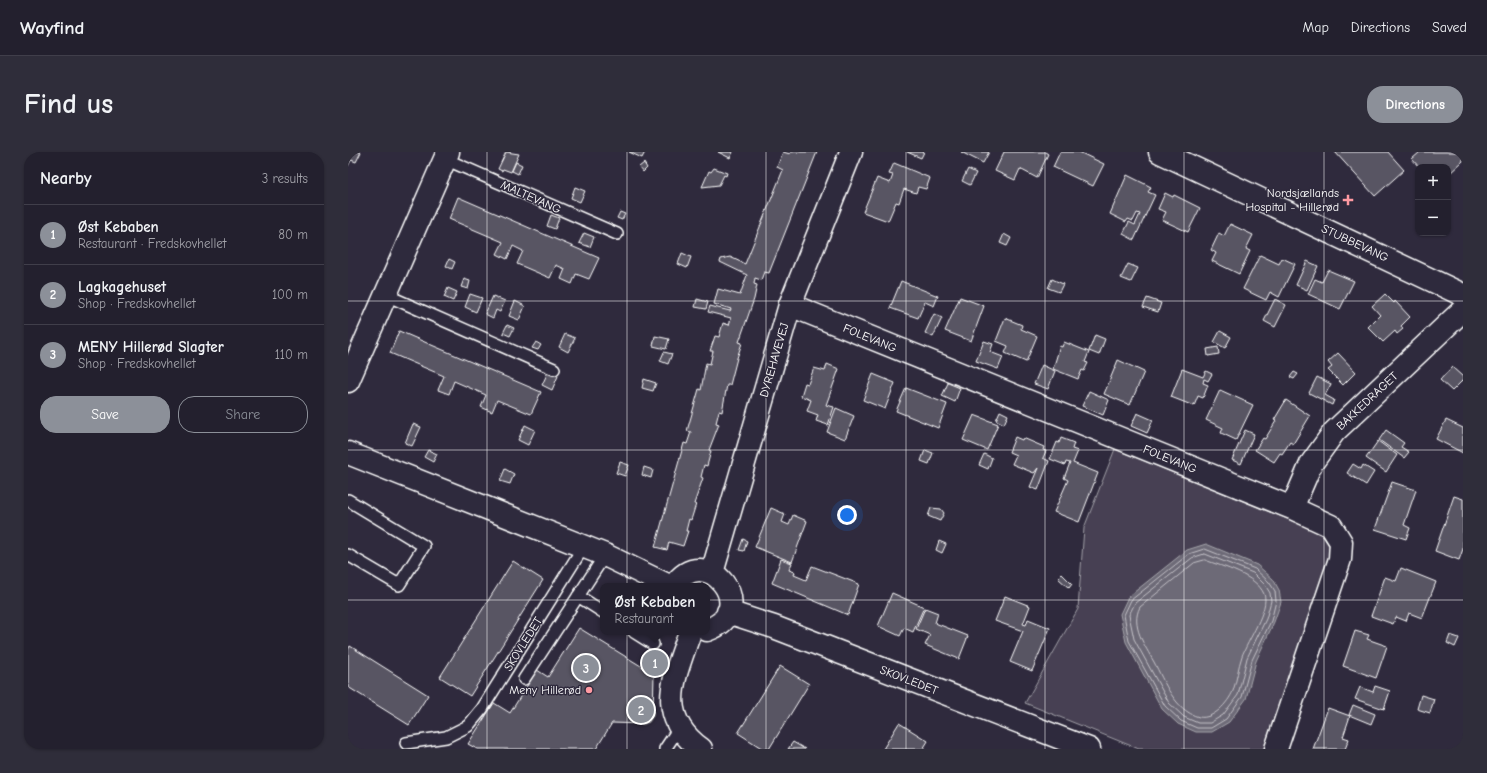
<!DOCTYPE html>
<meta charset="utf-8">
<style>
:root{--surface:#23202e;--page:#2f2d3a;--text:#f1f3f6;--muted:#a3a3aa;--line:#403e4a;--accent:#8c9099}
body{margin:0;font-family:"Comic Neue",sans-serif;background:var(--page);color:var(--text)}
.controls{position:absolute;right:12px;top:12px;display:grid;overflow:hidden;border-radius:8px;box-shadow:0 1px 3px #0004}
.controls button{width:36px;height:36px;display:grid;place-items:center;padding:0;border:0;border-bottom:1px solid var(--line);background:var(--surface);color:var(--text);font:20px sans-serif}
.you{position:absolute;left:499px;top:363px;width:14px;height:14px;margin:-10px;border:3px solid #fff;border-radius:50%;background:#1a73e8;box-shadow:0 0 0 6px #1a73e833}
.badge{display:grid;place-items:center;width:26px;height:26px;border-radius:50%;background:var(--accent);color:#fff;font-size:13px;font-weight:700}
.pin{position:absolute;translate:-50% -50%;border:2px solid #fff;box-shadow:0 1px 4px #0006}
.popup{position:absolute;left:252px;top:431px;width:110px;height:52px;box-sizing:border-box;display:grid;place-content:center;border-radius:8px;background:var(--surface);filter:drop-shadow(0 1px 3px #0005);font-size:13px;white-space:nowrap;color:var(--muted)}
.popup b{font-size:15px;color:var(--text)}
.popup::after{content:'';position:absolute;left:50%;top:100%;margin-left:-8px;border:8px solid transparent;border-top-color:var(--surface)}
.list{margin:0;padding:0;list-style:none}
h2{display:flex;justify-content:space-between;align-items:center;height:52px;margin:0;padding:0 16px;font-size:17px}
h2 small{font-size:13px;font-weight:400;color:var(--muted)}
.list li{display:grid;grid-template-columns:26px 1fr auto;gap:12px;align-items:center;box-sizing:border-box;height:60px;padding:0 16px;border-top:1px solid var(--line)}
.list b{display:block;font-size:15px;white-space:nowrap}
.list p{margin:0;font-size:13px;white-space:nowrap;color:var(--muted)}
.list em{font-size:13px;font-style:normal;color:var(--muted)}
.actions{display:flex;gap:8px;padding:12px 16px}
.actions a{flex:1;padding:9px 0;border:1px solid var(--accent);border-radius:16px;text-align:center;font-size:14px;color:var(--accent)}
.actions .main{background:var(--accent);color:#fff}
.map{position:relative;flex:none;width:1115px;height:597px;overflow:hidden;border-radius:16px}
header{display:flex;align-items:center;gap:24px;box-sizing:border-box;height:56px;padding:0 20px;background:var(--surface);border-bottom:1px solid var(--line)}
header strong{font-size:19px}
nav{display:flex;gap:22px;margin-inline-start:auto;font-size:14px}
.intro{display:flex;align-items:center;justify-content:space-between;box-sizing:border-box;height:96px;padding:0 24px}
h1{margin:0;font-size:28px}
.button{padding:10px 18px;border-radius:16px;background:var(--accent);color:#fff;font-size:14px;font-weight:700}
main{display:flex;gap:24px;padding:0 24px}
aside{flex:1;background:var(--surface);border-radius:16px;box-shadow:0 1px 3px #0004}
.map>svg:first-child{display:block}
</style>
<header>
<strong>Wayfind</strong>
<nav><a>Map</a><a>Directions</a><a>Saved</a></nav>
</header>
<div class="intro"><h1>Find us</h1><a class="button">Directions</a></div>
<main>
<aside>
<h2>Nearby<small>3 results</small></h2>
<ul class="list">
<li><span class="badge">1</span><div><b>Øst Kebaben</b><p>Restaurant · Fredskovhellet</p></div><em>80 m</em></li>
<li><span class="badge">2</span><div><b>Lagkagehuset</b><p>Shop · Fredskovhellet</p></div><em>100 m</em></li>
<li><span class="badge">3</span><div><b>MENY Hillerød Slagter</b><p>Shop · Fredskovhellet</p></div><em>110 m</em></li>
</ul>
<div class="actions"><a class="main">Save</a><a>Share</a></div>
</aside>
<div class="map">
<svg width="1115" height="597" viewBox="0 0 1115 597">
<rect width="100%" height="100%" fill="#2f2a3d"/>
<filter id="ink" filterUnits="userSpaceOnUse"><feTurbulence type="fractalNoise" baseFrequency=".025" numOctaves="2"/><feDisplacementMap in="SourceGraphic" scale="8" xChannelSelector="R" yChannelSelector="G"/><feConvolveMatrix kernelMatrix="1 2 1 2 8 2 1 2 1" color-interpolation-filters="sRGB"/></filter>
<g filter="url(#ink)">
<path fill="#464152" stroke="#a2a0a8" d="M 767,297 L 971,380 L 981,392 L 982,408 L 916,597 L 791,597 L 677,551 L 730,457 L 736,376 Z"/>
<path fill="#6d6a77" stroke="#a7a6ad" d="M 858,392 L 909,413 L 925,427 L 931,438 L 933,450 L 926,470 L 908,509 L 898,547 L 881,570 L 864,580 L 848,580 L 830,572 L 814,557 L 778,490 L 772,462 L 780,445 L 839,398 Z"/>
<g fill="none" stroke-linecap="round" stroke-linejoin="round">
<path stroke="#c5c3c9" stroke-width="1" d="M 857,397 L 907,417 L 921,430 L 927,439 L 928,449 L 923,469 L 904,508 L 894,545 L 878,567 L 863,576 L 849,576 L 833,569 L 817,554 L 781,489 L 776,463 L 783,448 L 841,402 Z
M 857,402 L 905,421 L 917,433 L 922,441 L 923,449 L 918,467 L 899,506 L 890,543 L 875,563 L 862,571 L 850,571 L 836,565 L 821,551 L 786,487 L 781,463 L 787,451 L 844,406 Z
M 857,408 C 875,415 908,423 916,442 C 922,456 899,490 894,504 C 890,515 889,528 885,539 C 880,551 865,568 851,565 C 827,559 816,529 806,510 C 797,494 782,473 792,455 L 846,411 Z"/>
</g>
<path fill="#595564" stroke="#fff" d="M 0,0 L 13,0 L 8,10 L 3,8 L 0,14 Z
M 158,0 L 171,2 L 163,20 L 155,17 L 154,19 L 150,17 Z
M 281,0 L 297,0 L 294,6 Z
M 370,0 L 385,0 L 382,6 Z
M 435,0 L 442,2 L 443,0 L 469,0 L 421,121 L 416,120 L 413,128 L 407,126 L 406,132 L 409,133 L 406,147 L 391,190 L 394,191 L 389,206 L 382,233 L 379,233 L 374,260 L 371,259 L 368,271 L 371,272 L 361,298 L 363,299 L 359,314 L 356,313 L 353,325 L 355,326 L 346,352 L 348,352 L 343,368 L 341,367 L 338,379 L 340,379 L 335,394 L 321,390 L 319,398 L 307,395 L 336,291 L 339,292 L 343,280 L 339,279 L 351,237 L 353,238 L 358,211 L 362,212 L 365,199 L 362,199 L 367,184 L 371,185 L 375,171 L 381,173 L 383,166 L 360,160 L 362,154 L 382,159 L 383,157 L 366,152 L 370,137 L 392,143 L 399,123 L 372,110 L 373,107 L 382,105 L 397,112 L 435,18 L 429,15 Z
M 559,0 L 576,0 L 573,6 Z
M 613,0 L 641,0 L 635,11 Z
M 656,0 L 697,0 L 700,2 L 689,26 L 672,17 L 667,28 L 647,19 Z
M 712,0 L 731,0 L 756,12 L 745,34 L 705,15 Z
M 987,0 L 1040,0 L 1056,18 L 1027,44 Z
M 1072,0 L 1115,0 L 1115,9 L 1100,23 L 1100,15 L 1071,15 L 1064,7 Z
M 168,10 L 174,13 L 170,22 L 164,19 Z
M 296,11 L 299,16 L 295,20 L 291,15 Z
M 546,11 L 582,26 L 578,37 L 570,35 L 568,41 L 556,37 L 551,51 L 548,50 L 540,69 L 515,60 L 529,26 L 542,31 L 545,23 L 541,22 Z
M 366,16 L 379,21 L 378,24 L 376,23 L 371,33 L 354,35 L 361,19 L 363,20 Z
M 620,17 L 628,21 L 622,33 L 614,29 Z
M 779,23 L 803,35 L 800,40 L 807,43 L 786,88 L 775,82 L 781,70 L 787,73 L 792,62 L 789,61 L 785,69 L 780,67 L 778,70 L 762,62 Z
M 227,35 L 237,39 L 232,50 L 223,46 Z
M 817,41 L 825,45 L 826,43 L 852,56 L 840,80 L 814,68 L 818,60 L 810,57 Z
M 110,45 L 251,106 L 241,127 L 228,122 L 224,132 L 213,127 L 217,117 L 208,113 L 202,126 L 169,112 L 175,99 L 165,94 L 159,107 L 149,102 L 155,90 L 101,67 Z
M 272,60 L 277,62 L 274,68 L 269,66 Z
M 203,63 L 211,66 L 207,77 L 199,74 Z
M 882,72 L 905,83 L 898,97 L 902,99 L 891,122 L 864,109 L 868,101 L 863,98 L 871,81 L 876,84 Z
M 236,81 L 246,85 L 242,95 L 231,91 Z
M 656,82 L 663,86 L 659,94 L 652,91 Z
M 334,101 L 343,105 L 339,116 L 330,112 Z
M 912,103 L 931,112 L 934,106 L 947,112 L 931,145 L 922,140 L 918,148 L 895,137 Z
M 101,107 L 107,110 L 104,117 L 98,114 Z
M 959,109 L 970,114 L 959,138 L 948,133 Z
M 780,112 L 790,116 L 783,130 L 773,126 Z
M 980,118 L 1006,129 L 992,157 L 960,142 L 967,127 L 974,130 Z
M 116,127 L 122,129 L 120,137 L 113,135 Z
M 704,127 L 715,132 L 711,140 L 700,136 Z
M 553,129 L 590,144 L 586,154 L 577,150 L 570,166 L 542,156 Z
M 100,136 L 109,140 L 105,149 L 96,145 Z
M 122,142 L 134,146 L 128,160 L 117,155 Z
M 1037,142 L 1046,151 L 1047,149 L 1062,165 L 1053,174 L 1055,177 L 1049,182 L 1047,179 L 1035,190 L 1020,175 L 1032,163 L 1024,154 Z
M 145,144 L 157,149 L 152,160 L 148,158 L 145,166 L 137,162 Z
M 612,145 L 636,154 L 623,189 L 597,179 Z
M 799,146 L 813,151 L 810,160 L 795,155 Z
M 349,147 L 360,150 L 358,157 L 347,155 Z
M 927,147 L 938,153 L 927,175 L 916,169 Z
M 167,149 L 177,154 L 171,168 L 161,164 Z
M 586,162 L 594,166 L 585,185 L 577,181 Z
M 657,166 L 674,173 L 673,177 L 689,184 L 678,210 L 657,201 L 660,194 L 648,189 Z
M 159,173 L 166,176 L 162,184 L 155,181 Z
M 51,179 L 193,240 L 183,262 L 149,248 L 144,260 L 133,255 L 138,243 L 106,229 L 101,242 L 90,238 L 96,224 L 42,201 Z
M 872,179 L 883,185 L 877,196 L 866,190 Z
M 217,182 L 227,186 L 220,200 L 211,195 Z
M 747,183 L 757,187 L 751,203 L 741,199 Z
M 307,184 L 321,187 L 318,197 L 305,194 Z
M 636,189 L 645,192 L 642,200 L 655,205 L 650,217 L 628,209 Z
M 188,190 L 193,193 L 190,198 L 184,196 Z
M 716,190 L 741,200 L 737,210 L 740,211 L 736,219 L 734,218 L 730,227 L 705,217 L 712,194 L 714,195 Z
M 870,195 L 871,202 L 860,204 L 859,197 Z
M 316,200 L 324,202 L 320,212 L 312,209 Z
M 990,201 L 1008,220 L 995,233 L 980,218 L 984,215 L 980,210 Z
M 770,208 L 796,220 L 782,253 L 756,242 Z
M 479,212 L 491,217 L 478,253 L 486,255 L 480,273 L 468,269 L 470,263 L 459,259 L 463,248 L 453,244 L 457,231 L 460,232 L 466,216 L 477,219 Z
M 694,213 L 707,219 L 700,237 L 686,232 Z
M 1104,215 L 1115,225 L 1115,228 L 1104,239 L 1092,228 Z
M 834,217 L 855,225 L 858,219 L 864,222 L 860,229 L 856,227 L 855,231 L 860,233 L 855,246 L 850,244 L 846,254 L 823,245 Z
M 200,220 L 210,224 L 204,238 L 194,233 Z
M 946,220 L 950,222 L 946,227 L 942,225 Z
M 525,222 L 547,231 L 537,257 L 515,248 Z
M 969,225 L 983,232 L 977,243 L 986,248 L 984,253 L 961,241 Z
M 296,227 L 308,231 L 305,239 L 294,236 Z
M 600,231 L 612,236 L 607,250 L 594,244 Z
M 558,236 L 599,252 L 590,276 L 548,259 Z
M 872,238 L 905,253 L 888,288 L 873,281 L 875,276 L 858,268 Z
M 741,239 L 761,248 L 755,263 L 734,254 Z
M 938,248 L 962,264 L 945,292 L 942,290 L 934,302 L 932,301 L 926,310 L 907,298 L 915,286 L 917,287 L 928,269 L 926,268 Z
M 488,256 L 506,264 L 497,287 L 479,280 Z
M 652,259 L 660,263 L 656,272 L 648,268 Z
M 789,261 L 805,268 L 799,281 L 783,274 Z
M 626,263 L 650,272 L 639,298 L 615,288 Z
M 1098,268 L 1115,276 L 1115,301 L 1088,287 Z
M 65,272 L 73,275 L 64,294 L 57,291 Z
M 177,273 L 187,278 L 180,293 L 170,288 Z
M 897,278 L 906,282 L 893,312 L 884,308 Z
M 1038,278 L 1056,291 L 1053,295 L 1061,300 L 1056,306 L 1031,288 Z
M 667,285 L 674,288 L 675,286 L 696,295 L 695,298 L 698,299 L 695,306 L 701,309 L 690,338 L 682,335 L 690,316 L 686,321 L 664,312 L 668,303 L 661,300 Z
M 713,286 L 726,291 L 724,297 L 730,299 L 725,311 L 750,321 L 731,370 L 706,360 L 720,328 L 716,326 L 722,311 L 718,310 L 717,313 L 702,307 L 709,290 L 711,291 Z
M 1030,289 L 1049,303 L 1038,320 L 1018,306 Z
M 80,298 L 89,302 L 85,310 L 76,305 Z
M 577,298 L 585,301 L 581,312 L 573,309 Z
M 636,302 L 644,306 L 640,317 L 631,313 Z
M 272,310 L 281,313 L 277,324 L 268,321 Z
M 1005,312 L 1013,317 L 1015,313 L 1026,320 L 1018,333 L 999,321 Z
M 296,315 L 305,318 L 303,326 L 294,323 Z
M 157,317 L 166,322 L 162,332 L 152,329 Z
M 1044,330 L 1068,338 L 1056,373 L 1062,376 L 1058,387 L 1027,377 Z
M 1106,344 L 1115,347 L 1115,397 L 1111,408 L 1087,399 Z
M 423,356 L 437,362 L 434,370 L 441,373 L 445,363 L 459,369 L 444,410 L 407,395 Z
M 583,356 L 593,357 L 596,361 L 592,369 L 580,364 Z
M 395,387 L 399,389 L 396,399 L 391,398 Z
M 591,389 L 598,392 L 594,401 L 588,398 Z
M 433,407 L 444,411 L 441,418 L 447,420 L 446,423 L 458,428 L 464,414 L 511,432 L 500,463 L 424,431 Z
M 165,409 L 195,428 L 122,544 L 92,525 Z
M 1053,416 L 1088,430 L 1074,466 L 1061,461 L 1058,469 L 1048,465 L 1045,472 L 1023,464 L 1037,425 L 1048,429 Z
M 714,422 L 724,432 L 721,436 L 710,426 Z
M 544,441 L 576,455 L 565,480 L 556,476 L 552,484 L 530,474 Z
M 657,444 L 682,454 L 675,472 L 678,473 L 680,467 L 702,476 L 684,519 L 662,510 L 675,479 L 647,469 Z
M 577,456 L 590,461 L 587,471 L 620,484 L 611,507 L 577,493 L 582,483 L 568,477 Z
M 231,476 L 306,522 L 305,564 L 301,570 L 296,572 L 264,571 L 248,597 L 129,597 L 120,592 L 146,551 L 162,561 L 189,518 L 200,525 Z
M 1007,479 L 1021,483 L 1019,487 L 1039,494 L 1028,526 L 995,514 Z
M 1102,483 L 1111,486 L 1107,495 L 1099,491 Z
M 2,494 L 80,543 L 61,573 L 0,535 L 0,498 Z
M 302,502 L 315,511 L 310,519 L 297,510 Z
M 432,514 L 461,532 L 421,597 L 415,597 L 390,581 Z
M 1027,534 L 1042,539 L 1036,557 L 1007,547 L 1012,535 L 1025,540 Z
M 1073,543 L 1086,547 L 1082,561 L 1069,557 Z
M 1005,553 L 1027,562 L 1023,572 L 1001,563 Z
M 980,556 L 1002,564 L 995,585 L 1001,587 L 997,597 L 965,597 Z
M 551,571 L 580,589 L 575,597 L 535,597 Z
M 445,590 L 457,597 L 440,597 Z"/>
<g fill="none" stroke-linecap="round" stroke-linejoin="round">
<defs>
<path id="service" d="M 97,7 L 269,82
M 38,143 L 206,217
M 0,348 L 76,394 L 51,433 L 0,403
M 230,444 L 255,460
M 286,480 L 305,492
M 176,527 L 257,403
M 58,591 L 98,585 L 120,574 L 134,557 L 236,394
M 317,597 L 331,576"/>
<path id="minor" d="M 812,0 L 1115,143
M 442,153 L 944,356 L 983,374 L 993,390 L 992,407 L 928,597
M 0,229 L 100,0
M 944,356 L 963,312 L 986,280 L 1115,158
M 342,480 C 327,525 306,563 353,597"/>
<path id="tertiary" d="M 0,301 L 257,403 L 321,434
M 364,421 L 442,153 L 503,0
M 326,434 C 357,386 415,459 359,478
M 380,460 L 426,475 L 741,597"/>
</defs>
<use href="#service" stroke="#fff" stroke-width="14"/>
<use href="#minor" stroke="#fff" stroke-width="25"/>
<use href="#tertiary" stroke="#fff" stroke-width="25"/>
<use href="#service" stroke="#2f2a3d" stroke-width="11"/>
<use href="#minor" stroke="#2f2a3d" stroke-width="22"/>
<use href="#tertiary" stroke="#2f2a3d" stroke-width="22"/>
</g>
</g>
<path fill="none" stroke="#fff" stroke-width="1" stroke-opacity="0.55" d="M 139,0 L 139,597M 279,0 L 279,597M 418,0 L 418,597M 558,0 L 558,597M 697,0 L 697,597M 836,0 L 836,597M 976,0 L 976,597M 0,149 L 1115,149M 0,298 L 1115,298M 0,448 L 1115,448"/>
<g fill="#ff9aa2" stroke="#2f2a3d" stroke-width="1.5">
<path d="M998 42h4v4h4v4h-4v4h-4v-4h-4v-4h4z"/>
<circle cx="241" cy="538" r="4"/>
</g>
<g text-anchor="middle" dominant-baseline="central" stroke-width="3" stroke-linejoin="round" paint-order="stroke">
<g font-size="12" fill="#fff" stroke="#2f2a3d" text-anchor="end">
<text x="991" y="41">Nordsjællands<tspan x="991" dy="14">Hospital - Hillerød</tspan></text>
<text x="233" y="538">Meny Hillerød</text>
</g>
<g font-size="12" fill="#fff" stroke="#2f2a3d">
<text transform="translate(183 45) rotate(24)">MALTEVANG</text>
<text transform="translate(1007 91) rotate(25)">STUBBEVANG</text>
<text transform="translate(522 186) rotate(22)">FOLEVANG</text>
<text transform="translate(426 208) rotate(-74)">DYREHAVEVEJ</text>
<text transform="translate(1019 249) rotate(-43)">BAKKEDRAGET</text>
<text transform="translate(822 307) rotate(22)">FOLEVANG</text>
<text transform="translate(175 492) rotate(-58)">SKOVLEDET</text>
<text transform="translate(561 528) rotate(21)">SKOVLEDET</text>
</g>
</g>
</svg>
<div class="controls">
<button>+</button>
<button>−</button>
</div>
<div class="you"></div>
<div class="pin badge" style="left:307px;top:511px">1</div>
<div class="popup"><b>Øst Kebaben</b>Restaurant</div>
<div class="pin badge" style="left:293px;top:558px">2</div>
<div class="pin badge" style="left:238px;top:516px">3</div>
</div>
</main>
